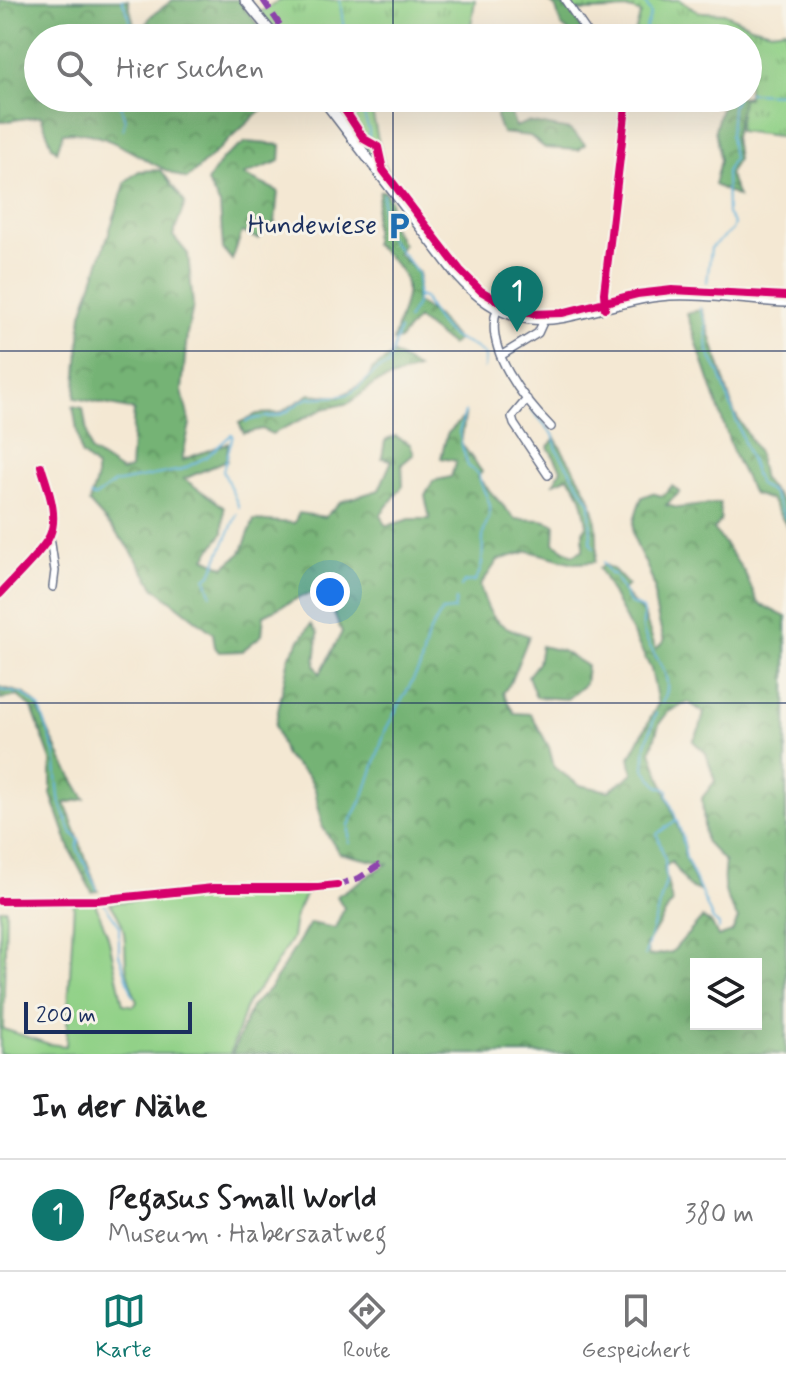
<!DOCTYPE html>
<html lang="de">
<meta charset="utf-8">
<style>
:root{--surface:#fff;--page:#f6f6f6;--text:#202124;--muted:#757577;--line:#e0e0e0;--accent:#0f766e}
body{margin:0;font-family:Mynerve,sans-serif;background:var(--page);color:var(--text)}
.controls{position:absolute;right:24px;bottom:24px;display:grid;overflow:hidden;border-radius:0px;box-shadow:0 8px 32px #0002}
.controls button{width:72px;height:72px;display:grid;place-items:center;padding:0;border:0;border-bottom:2px solid var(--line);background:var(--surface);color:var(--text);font:40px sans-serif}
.scale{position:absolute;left:24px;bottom:20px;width:168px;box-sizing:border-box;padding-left:8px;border:4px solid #1b2f5e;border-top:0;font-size:22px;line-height:28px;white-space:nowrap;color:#1b2f5e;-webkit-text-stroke:6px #f7f3e8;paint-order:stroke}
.you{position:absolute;left:330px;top:592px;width:28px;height:28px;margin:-20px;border:6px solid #fff;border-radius:50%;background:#1a73e8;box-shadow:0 0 0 12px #1a73e833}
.badge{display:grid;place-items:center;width:52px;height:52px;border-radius:50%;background:var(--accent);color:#fff;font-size:26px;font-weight:700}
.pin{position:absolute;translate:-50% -66px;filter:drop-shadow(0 2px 4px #0008)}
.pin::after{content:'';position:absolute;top:42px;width:28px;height:24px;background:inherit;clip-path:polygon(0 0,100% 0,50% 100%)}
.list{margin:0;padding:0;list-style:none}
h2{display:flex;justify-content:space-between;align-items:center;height:104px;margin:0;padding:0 32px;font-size:34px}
h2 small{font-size:26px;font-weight:400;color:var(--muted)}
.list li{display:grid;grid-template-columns:52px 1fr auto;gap:24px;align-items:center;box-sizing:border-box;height:112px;padding:0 32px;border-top:2px solid var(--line)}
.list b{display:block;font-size:30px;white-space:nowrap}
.list p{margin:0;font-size:26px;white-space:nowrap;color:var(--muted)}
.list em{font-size:26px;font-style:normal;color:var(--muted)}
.icon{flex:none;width:44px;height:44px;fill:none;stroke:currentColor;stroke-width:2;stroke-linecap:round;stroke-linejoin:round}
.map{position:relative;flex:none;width:786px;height:1054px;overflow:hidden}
.search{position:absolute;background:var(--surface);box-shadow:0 8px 32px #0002;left:24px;right:24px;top:24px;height:88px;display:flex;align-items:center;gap:20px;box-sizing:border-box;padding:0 28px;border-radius:44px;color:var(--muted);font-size:30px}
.sheet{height:216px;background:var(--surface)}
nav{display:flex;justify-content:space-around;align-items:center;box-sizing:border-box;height:112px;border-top:2px solid var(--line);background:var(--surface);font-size:22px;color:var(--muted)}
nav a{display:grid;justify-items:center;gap:4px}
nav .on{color:var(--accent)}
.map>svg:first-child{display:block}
</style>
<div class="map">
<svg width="786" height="1054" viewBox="0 0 786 1054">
<defs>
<pattern id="forest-crowns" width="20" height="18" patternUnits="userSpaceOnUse" patternTransform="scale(2)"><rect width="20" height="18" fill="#75b374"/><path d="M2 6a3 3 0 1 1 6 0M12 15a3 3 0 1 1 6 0" fill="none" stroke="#5f9262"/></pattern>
<pattern id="park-tufts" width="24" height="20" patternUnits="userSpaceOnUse" patternTransform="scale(2)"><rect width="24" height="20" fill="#92d188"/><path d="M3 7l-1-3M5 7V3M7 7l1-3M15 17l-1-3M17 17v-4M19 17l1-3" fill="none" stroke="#76aa72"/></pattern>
</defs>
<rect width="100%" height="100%" fill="#f7f3e8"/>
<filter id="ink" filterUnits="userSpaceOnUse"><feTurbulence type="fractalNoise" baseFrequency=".0125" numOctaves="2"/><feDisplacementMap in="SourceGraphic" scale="16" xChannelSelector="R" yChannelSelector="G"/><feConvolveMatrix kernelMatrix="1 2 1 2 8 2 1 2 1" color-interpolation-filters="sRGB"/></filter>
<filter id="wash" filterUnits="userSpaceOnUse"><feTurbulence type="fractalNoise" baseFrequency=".006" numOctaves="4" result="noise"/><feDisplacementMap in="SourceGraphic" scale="32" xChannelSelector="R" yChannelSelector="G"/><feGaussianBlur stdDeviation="1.8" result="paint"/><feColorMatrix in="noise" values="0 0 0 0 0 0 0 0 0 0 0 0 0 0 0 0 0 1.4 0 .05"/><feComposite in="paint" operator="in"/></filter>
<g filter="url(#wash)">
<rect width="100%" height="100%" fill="#f4e8d3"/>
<path fill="#92d188" stroke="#568073" stroke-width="2" d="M 233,890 L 306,893 L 295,916 L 292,938 L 268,977 L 247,1003 L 230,1054 L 0,1054 L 0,909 L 6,909 L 3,1029 L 49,1044 L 66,1046 L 74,903 L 95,903 L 108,936 L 123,1004 L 134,1006 L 137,1002 C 133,990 127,976 126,964 C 124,934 128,929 110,903 Z"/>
<path fill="url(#forest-crowns)" stroke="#487169" stroke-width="2" fill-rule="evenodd" d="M 0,0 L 128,0 L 137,38 L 38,38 L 38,98 L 268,98 L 261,110 L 187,179 C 147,167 107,126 63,133 L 57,151 L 52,146 L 41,116 L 0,122 Z
M 173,0 L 238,0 L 268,38 L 138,38 L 151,16 Z
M 547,0 L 622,0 L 623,4 L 615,10 L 573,11 L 586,38 L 576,38 L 561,25 L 556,8 Z
M 768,95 L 741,107 L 734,137 L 737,159 L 729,174 L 738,197 L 714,185 L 720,160 L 715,129 L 724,98 Z
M 496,98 L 517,98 L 509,107 L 515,127 L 528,122 L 570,130 L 585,144 L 579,150 L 545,148 L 530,136 L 502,133 L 496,117 Z
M 246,142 L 281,145 L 280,161 L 243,175 L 278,191 L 275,222 L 258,239 L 242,232 L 232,260 L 223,249 L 220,205 L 207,182 L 223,158 Z
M 161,170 L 185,203 L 173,236 L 188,254 L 193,306 L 187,334 L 182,391 L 190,424 L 182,460 L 228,443 L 227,460 L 184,479 L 224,507 L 223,533 L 205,558 L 224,567 L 241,553 L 254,520 L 294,523 L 299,513 L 325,517 L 340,502 L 379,490 L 392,460 L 382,458 L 385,441 L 395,436 L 410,444 L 414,454 L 402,464 L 403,486 L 380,515 L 386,526 L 410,519 L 430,519 L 425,496 L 433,481 L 451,477 L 456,461 L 441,458 L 447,434 L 465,416 L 461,443 L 482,472 L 477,477 L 515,519 L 542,520 L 555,524 L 554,543 L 573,555 L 583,550 L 583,531 L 587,525 C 584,507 582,490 568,477 L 554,483 L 561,469 L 548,447 L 555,438 C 574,473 597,494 597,537 C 597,546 598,553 595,562 L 574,563 L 529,551 L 498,560 L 480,586 C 491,621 495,624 529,636 L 510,683 L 503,693 L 514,713 L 531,714 L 549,747 L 554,767 L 579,785 L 609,791 L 633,773 L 630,757 L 658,704 L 651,669 L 599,568 L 605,565 L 614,570 L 628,585 L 622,591 L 644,615 L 656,649 L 664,641 C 661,629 657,617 655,604 C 654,598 655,592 654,586 C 643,544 621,546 642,497 L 652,493 L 662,496 L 672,486 L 680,492 L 666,505 L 678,508 L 720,503 L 721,520 L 714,529 L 745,573 L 758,603 L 786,617 L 786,1054 L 232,1054 L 251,1007 L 271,987 L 310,923 L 335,928 L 344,908 L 337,896 L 387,864 L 339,853 L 322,826 L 315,789 L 308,776 L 285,756 L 275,726 L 289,657 L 311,624 L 318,633 L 315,665 L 320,674 L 342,632 L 334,614 L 337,585 L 300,597 L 264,615 L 262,635 L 242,651 L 219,652 L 215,647 L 213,633 L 155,588 L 128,546 L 89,503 L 96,481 L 96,467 L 81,454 L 73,406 L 83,408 L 90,451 L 122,472 L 130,469 L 134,410 L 75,398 L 82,314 L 126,181 L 139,171 ZM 688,702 L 704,713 L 700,728 L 693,741 L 706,753 L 715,781 L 702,798 L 705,841 L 725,862 C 721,888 725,896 738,919 L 732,932 L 718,937 L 712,924 L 702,918 L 672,952 L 649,956 L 646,946 L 672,902 L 664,867 L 672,862 L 689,887 L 699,891 L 684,854 L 685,847 L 651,751 L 659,724 L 668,712 ZM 696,964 L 756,964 L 756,1024 L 696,1024 Z
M 380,191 L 384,191 L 391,201 L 388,222 L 403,244 L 397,253 L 419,273 L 416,302 L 438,317 L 457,340 L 451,345 L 417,319 L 399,340 L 393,341 C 407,290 421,282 374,245 L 374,219 Z
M 702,309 L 734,412 L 758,452 L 763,480 L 786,506 L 786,525 L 771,500 L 753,494 L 734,455 L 687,314 Z
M 394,354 L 417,369 L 376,383 L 349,403 L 323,409 L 272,434 L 262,429 L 244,433 L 239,423 L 257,414 L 280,413 L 310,394 L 339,397 L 368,380 L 372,370 Z
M 541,646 L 562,651 L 587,666 L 585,684 L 567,699 L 536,697 L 528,676 L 538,663 Z
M 0,687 L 25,694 L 36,704 L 62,760 L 85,799 L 65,803 L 98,891 L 92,892 L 72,854 L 51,794 L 51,760 L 32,708 L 18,696 L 0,699 Z"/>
<path fill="url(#park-tufts)" stroke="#568073" stroke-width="2" d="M 281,0 L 475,0 L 469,38 L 280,38 L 260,12 Z
M 551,0 L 679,0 L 699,12 L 724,13 L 751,26 L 771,31 L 786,29 L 786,137 L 738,131 L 742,98 L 748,98 L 748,38 L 637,38 L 634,36 L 641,13 L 630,9 L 572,11 Z
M 326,98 L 369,98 L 383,163 L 390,175 L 386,177 Z"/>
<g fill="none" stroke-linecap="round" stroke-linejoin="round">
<path stroke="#62b3dd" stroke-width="2" d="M 122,0 L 129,16 L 133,38
M 340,0 L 345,38
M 638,0 L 646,4 L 651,14 L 646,27 L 647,33 L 654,38
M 748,93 L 786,94
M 118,98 L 125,120 L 123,129
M 364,98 L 365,109 L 363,113 L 369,130 L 369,139 L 372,142 L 373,157
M 383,194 L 381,229 L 418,273 L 417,296 L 424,298 C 429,310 445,334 456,339 C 467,344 477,346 485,356 L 484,368
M 707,282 L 711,248 L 732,230 L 734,224 L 727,214 L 726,172 L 733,159 L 730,135 L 732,107 L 736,98
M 700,308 L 706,323 L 708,352 L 719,372 L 759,485 L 772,492 L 786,519
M 407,320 L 416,305 L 417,296
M 532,410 L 553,434 L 557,450 L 590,503 L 591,544 L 594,548
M 246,422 C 259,415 270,419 282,414 C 293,410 298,400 310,398 C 322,396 336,398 348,394 C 363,388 373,368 388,366 L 399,330
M 233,435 L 223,471 L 239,507
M 90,496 L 95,497 L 114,483 L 181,470 L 206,457 L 232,434
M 603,562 L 610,574 L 614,574 L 629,603 L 642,609 C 645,618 642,621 643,629 C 646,652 680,675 662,703
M 461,587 L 464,582 L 475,581 C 487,561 480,552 484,531 C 486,522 491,516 490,506 C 488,495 480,487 479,475 L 468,466 L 462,446 L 459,432 L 465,412
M 211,594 L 206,578 L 211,574 L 237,514
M 0,690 L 23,694 L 40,708 L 55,752 L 59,798 L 71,832 L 79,840 L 77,848 L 97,889
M 656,713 L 646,744 L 644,768 L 658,786 L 668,790 L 668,796 L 682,835 L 686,858 L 713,920 L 719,925 L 719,929
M 349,843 L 349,825 L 364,796 L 386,729 L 420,667 L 428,635 L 442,611 L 454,610 L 456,600
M 104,903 L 119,925 L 119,954 L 133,996
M 645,955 L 666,881 L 665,860 L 657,834 L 676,820"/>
</g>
</g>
<g filter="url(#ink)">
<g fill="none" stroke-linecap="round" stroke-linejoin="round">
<defs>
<path id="street" d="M 565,0 L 591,38
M 605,308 L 604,293 L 627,98
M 497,309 C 483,349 525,401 551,427
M 502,355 L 538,333 L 544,320
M 527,399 L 512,417 L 514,424 L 548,475
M 50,537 L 55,571 L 53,587
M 0,594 C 12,580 44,550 50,535 C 59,514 47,487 41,466
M 0,901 L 97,900 L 213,888 L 309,888 L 337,885"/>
<path id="secondary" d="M 245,0 L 276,38
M 322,98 L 456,274 C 529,358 583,301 670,295 C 709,293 747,300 786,302"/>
</defs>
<use href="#street" stroke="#677087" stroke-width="10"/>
<use href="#secondary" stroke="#677087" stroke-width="12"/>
<use href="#street" stroke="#fff" stroke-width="7"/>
<use href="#secondary" stroke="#fff" stroke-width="9"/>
<path stroke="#8e44ad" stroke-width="6" stroke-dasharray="12 6" stroke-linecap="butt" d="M 263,0 L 289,38
M 337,885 L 359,878 L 382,863"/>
<defs>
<path id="cycleway" d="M 337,98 L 364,139 L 378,147 L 383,170 L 460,270 L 481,291 L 510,308 L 532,314 L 562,313 L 637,294 L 672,290 L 786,296
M 605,308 L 604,293 L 627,98
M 0,594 C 12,580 44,550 50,535 C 59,514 47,487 41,466
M 0,901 L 97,900 L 213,888 L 309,888 L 337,885"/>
</defs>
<use href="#cycleway" stroke="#f7f3e8" stroke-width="13"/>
<use href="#cycleway" stroke="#d6006c" stroke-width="8"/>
</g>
</g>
<path fill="none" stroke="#1b2f5e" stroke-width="2" stroke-opacity="0.55" d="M 393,0 L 393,38M 393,98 L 393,1054M 0,351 L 786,351M 0,703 L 786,703"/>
<defs>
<symbol id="parking-bare" viewBox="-9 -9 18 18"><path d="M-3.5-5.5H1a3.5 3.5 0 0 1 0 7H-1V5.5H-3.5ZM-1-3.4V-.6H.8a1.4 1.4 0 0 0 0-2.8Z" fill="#1f6fb2" stroke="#f7f3e8" stroke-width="2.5" paint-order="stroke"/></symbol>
</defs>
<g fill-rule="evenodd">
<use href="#parking-bare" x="379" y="206" width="40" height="40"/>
</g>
<g text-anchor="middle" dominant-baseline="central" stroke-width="6" stroke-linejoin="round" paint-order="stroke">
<g font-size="26" fill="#1b2f5e" stroke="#f7f3e8" text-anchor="end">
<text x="377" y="226">Hundewiese</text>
</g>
</g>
</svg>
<div class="controls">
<button><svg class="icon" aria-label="layers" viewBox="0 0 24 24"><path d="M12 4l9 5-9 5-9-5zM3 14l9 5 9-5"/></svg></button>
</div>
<div class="scale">200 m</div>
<div class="you"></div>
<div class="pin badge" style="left:517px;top:332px">1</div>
<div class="search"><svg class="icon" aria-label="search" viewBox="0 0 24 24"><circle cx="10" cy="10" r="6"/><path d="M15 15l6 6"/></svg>Hier suchen</div>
</div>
<section class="sheet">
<h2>In der Nähe<small></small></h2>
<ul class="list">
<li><span class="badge">1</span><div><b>Pegasus Small World</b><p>Museum · Habersaatweg</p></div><em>380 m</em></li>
</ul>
</section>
<nav>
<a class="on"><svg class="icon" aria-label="map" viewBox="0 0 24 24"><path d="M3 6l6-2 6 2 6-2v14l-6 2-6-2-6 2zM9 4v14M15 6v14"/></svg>Karte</a>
<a><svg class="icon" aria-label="directions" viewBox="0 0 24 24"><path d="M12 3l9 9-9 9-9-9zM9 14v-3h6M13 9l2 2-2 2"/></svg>Route</a>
<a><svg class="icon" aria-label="saved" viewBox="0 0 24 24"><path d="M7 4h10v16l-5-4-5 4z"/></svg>Gespeichert</a>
</nav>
